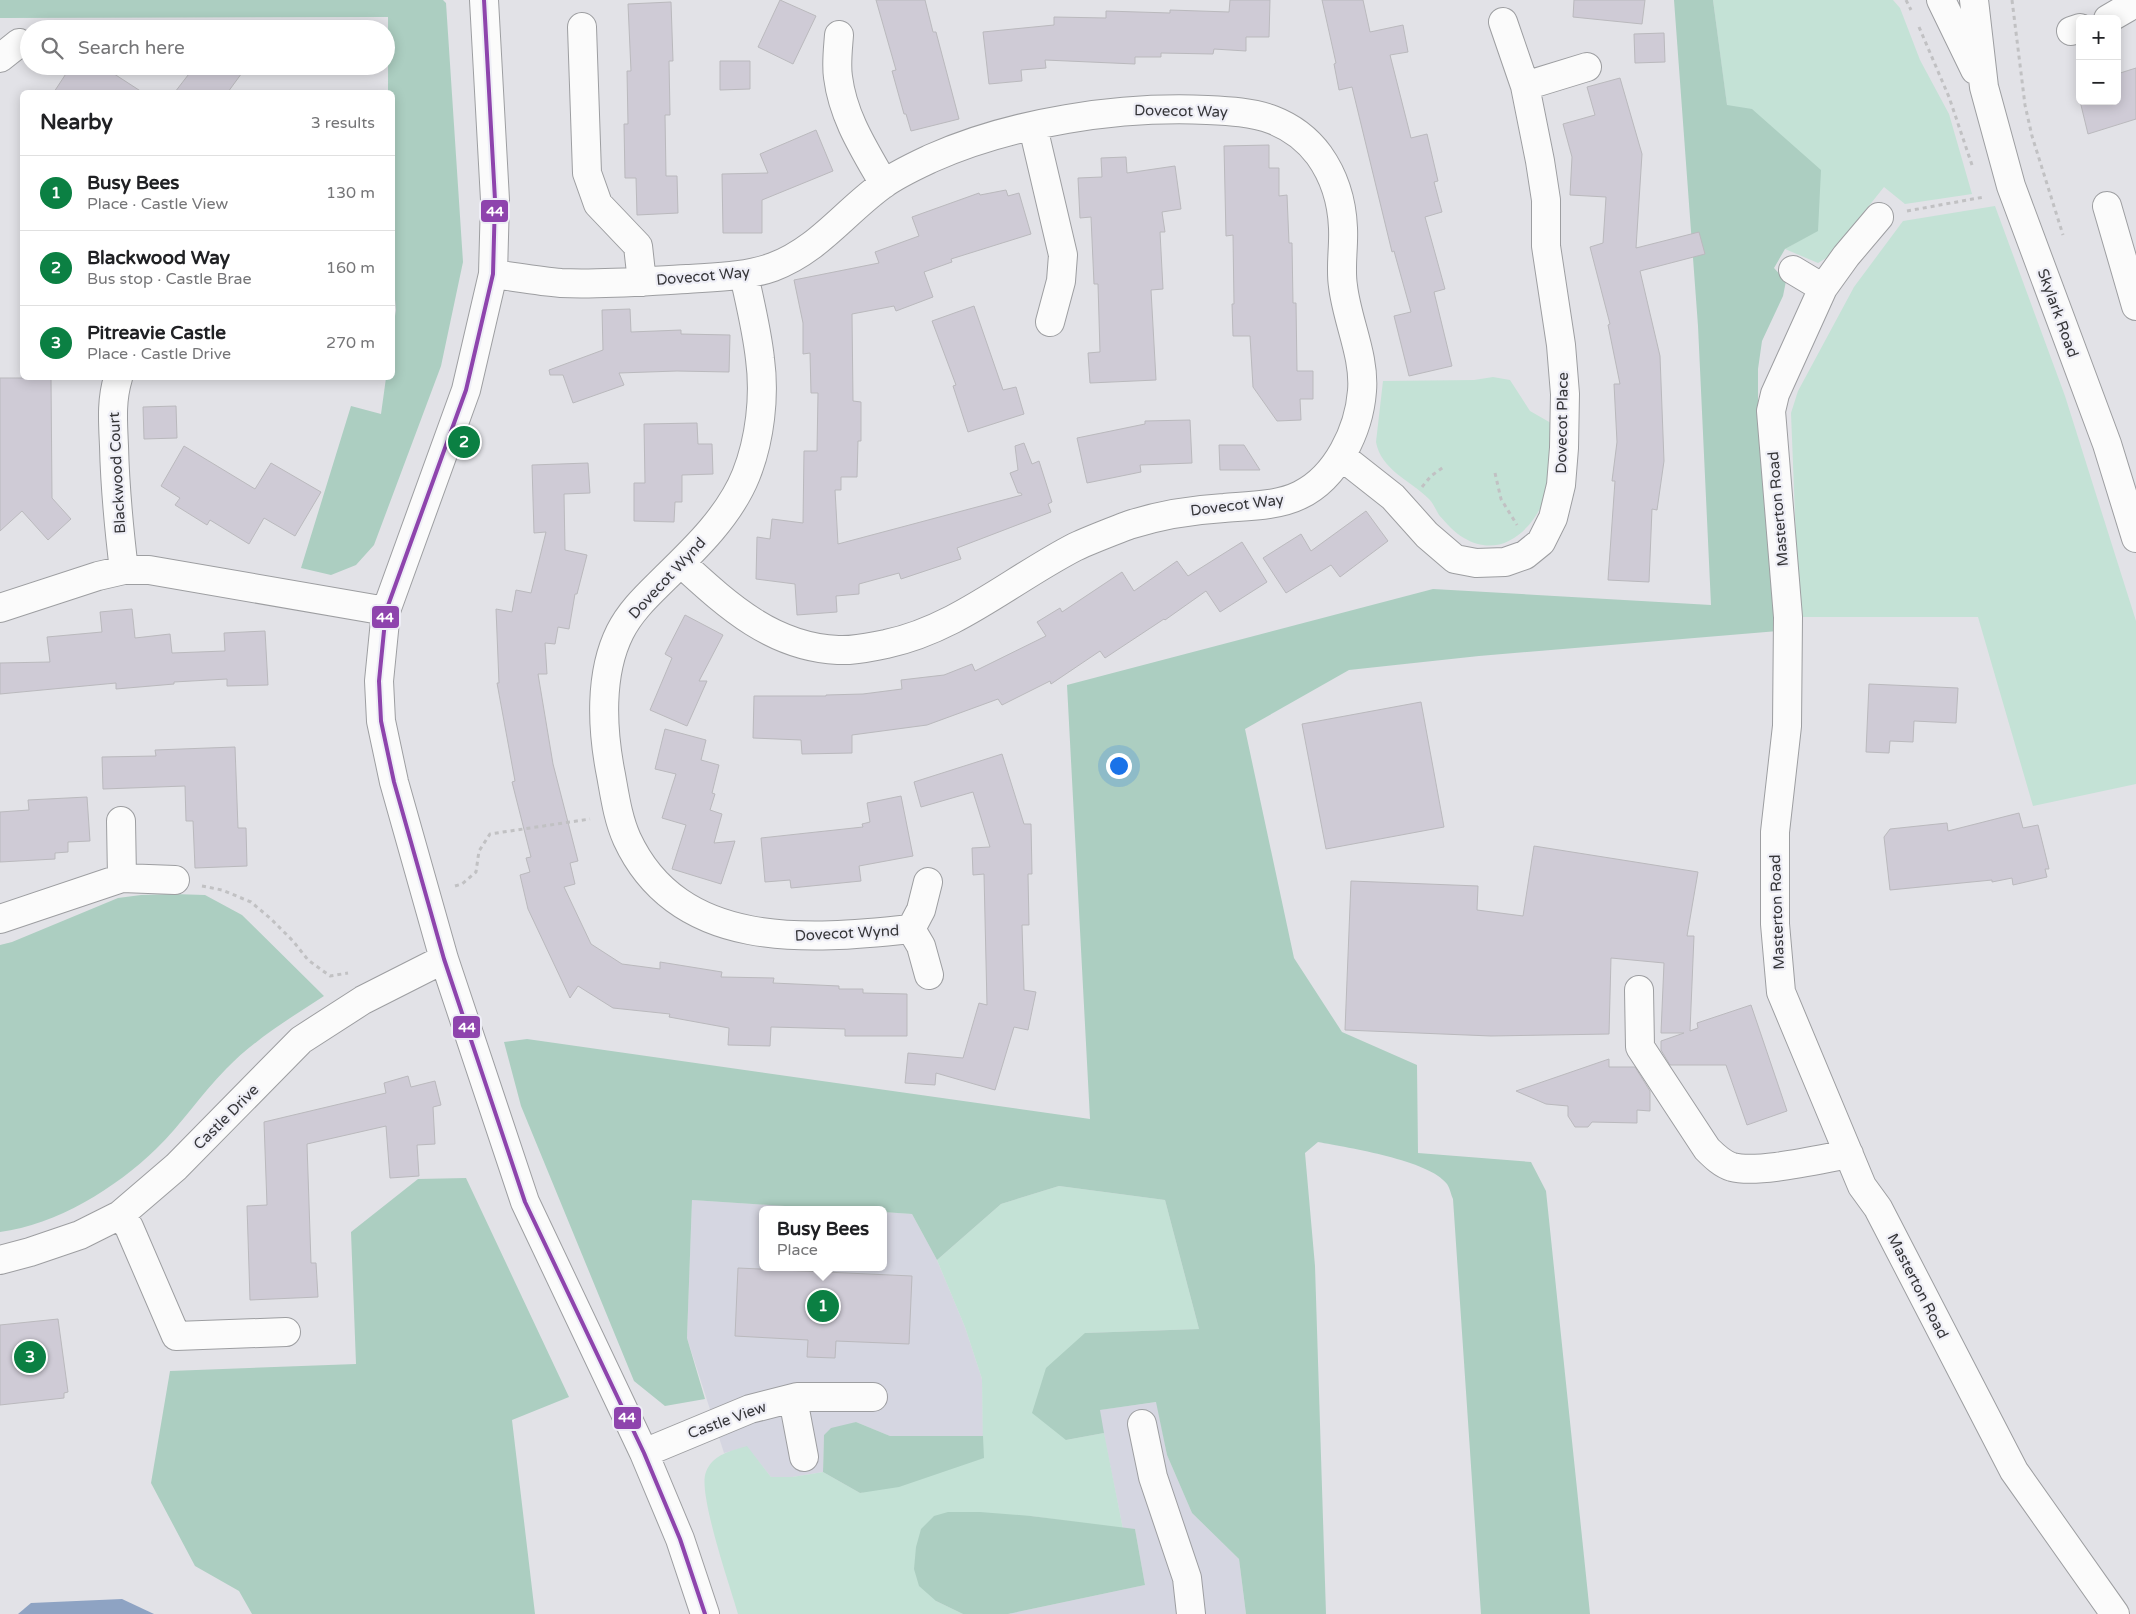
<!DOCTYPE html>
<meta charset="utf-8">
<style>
:root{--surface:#fff;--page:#f2f2f2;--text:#202124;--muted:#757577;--line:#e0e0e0;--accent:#0b8043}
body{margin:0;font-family:"Varela Round",sans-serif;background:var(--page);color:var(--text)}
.controls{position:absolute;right:15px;top:15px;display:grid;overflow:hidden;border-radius:8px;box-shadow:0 2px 12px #0003}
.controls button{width:45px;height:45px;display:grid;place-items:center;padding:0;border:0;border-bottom:1px solid var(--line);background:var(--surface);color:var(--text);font:25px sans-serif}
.you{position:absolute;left:1118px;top:765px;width:18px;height:18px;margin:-12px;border:4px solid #fff;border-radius:50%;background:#1a73e8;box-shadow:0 0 0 8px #1a73e833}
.badge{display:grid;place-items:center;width:32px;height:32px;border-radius:50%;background:var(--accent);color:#fff;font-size:16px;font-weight:700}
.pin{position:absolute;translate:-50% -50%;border:2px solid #fff;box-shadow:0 1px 5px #0006}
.popup{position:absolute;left:759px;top:1206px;width:128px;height:65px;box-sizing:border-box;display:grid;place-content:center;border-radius:8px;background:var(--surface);filter:drop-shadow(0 1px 4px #0005);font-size:16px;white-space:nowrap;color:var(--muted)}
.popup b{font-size:19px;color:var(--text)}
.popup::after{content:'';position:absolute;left:50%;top:100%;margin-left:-10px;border:10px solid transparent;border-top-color:var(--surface)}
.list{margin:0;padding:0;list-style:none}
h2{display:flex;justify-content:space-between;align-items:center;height:65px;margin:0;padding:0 20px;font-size:21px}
h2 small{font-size:16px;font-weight:400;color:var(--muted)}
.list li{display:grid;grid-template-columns:32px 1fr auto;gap:15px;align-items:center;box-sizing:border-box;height:75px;padding:0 20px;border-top:1px solid var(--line)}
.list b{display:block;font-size:19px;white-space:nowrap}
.list p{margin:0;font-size:16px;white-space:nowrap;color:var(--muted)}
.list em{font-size:16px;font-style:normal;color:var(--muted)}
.icon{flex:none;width:28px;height:28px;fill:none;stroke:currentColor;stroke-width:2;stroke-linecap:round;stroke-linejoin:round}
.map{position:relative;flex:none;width:2136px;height:1614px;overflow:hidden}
.search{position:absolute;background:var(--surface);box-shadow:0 2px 12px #0003;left:20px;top:20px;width:375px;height:55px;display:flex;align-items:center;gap:12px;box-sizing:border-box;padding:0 18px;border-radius:28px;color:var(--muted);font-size:19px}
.panel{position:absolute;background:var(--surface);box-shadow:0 2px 12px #0003;left:20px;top:90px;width:375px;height:290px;border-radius:8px}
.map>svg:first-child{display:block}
</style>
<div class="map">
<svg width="2136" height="1614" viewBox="0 0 2136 1614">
<rect width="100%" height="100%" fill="#e2e2e7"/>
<path fill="#d5d6e1" d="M 692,1200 L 847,1210 L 763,1210 L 763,1267 L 883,1267 L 883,1212 L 912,1214 L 937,1260 L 965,1327 L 982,1379 L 983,1436 L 890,1436 L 856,1422 L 824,1435 L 823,1472 L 792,1477 L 771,1477 L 747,1447 L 724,1453 L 687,1338 Z
M 1157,1402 L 1167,1455 L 1192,1513 L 1239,1559 L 1246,1614 L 1008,1614 L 1145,1585 L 1135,1529 L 1123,1529 L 1099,1410 Z"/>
<path fill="#c4e2d6" d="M 1713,0 L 1893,0 L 1900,8 L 1920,60 L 1949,114 L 1972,194 L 1905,204 L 1884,187 L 1828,257 L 1818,263 L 1785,249 L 1818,230 L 1727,106 Z
M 1995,206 L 2065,396 L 2136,621 L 2136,784 L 2033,806 L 1978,617 L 1799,617 L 1791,413 L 1798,391 L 1854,287 L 1903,221 Z
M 1493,377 L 1510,380 L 1530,411 L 1551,423 C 1551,444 1553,468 1548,488 C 1539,524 1504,562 1464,538 C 1455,533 1446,523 1439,515 C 1436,510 1433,503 1429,499 C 1410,480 1381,470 1376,442 L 1383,381 L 1474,380 Z
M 1059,1186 L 1165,1200 L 1199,1329 L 1085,1333 L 1066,1440 L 1104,1433 L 1123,1529 L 1031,1516 L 936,1601 L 963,1614 L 738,1614 C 731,1589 697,1492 706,1472 C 713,1454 731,1451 747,1446 L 771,1477 L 792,1477 L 823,1472 L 860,1493 L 983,1458 L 982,1379 L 965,1327 L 937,1260 L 1001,1204 Z"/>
<path fill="#accec1" d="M 0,0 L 443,0 L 446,3 L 463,262 L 441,366 L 374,545 L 356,565 L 331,575 L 301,568 L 351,406 L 381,414 L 386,378 L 392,378 L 392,334 L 396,310 L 392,266 L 392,92 L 388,92 L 388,17 L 0,18 Z
M 1674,0 L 1713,0 L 1727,105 L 1752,109 L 1821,170 L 1818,231 L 1785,249 L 1774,268 L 1786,281 L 1783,296 L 1762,341 L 1758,369 L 1758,425 L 1778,631 L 1479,656 L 1349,670 L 1245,729 L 1294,958 L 1342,1032 L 1417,1065 L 1418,1153 L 1531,1162 L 1546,1191 L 1590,1614 L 1481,1614 L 1453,1199 C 1451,1195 1450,1188 1447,1184 C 1429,1160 1349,1148 1318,1142 L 1305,1153 L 1315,1266 L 1326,1614 L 1246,1614 L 1239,1559 L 1192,1513 L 1167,1455 L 1156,1402 L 1100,1410 L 1104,1433 L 1066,1440 L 1032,1413 L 1046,1368 L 1085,1333 L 1199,1329 L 1165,1200 L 1059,1186 L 1001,1204 L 937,1260 L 912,1214 L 883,1212 L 883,1210 L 847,1210 L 692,1200 L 687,1338 L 705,1399 L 665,1406 L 634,1381 L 521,1106 L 504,1042 L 527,1039 L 1090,1119 L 1067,685 L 1433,589 L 1711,605 L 1698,326 Z
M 173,894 L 205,895 L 242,915 L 324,996 C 290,1018 254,1040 226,1069 C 201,1094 181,1125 156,1149 C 116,1188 56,1225 0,1232 L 0,945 L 12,942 L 118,898 L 141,895 Z
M 466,1178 L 569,1397 L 512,1420 L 535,1614 L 252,1614 L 239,1591 L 195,1566 L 151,1483 L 170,1371 L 356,1364 L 351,1232 L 418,1179 Z
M 856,1422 L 890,1436 L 983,1436 L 984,1458 L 899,1487 L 860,1493 L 823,1472 L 824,1435 L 831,1428 Z
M 948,1512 L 980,1512 L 1031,1516 L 1135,1529 L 1145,1585 L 1008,1614 L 963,1614 L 936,1601 L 919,1586 L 914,1569 L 916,1547 L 921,1529 L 934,1516 Z"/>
<path fill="#8ea3c3" d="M 122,1599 L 154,1614 L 18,1614 L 31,1603 Z"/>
<path fill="#cfcbd6" stroke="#bab9bd" d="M 780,0 L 816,16 L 793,64 L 758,47 Z
M 876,0 L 925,0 L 933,32 L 936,32 L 959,119 L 911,131 L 906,114 L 904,114 L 892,71 L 896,70 Z
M 1230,0 L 1270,0 L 1269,37 L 1246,37 L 1246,51 L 1214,49 L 1213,54 L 1161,53 L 1161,57 L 1135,57 L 1135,64 L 1045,60 L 1046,68 L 1021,70 L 1022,81 L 989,84 L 983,32 L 1054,25 L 1054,17 L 1106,18 L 1106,11 L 1170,13 L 1170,10 L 1229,12 Z
M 1322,0 L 1363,0 L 1370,32 L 1403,25 L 1408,52 L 1390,55 L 1411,138 L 1427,134 L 1438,181 L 1434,182 L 1442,212 L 1425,217 L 1445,289 L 1434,292 L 1452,366 L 1409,376 L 1394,316 L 1411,312 L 1394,251 L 1392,252 L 1352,87 L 1339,90 L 1334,64 L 1336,63 Z
M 1574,0 L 1645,0 L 1642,24 L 1573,17 Z
M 671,2 L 673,61 L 669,61 L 670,115 L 665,115 L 666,176 L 677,176 L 678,213 L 637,215 L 636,178 L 625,178 L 624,124 L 628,124 L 627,71 L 631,71 L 628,4 Z
M 1664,33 L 1665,62 L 1635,63 L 1634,34 Z
M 720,61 L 750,61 L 750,89 L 720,90 Z
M 71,66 L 107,66 L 105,68 L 142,92 L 54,92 Z
M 195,66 L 247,66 L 228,92 L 175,92 Z
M 2136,68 L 2136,119 L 2088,134 L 2080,101 L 2117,101 L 2117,74 Z
M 1620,78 L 1642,154 L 1636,248 L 1699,232 L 1705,254 L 1640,271 L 1660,356 L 1664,461 L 1657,510 L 1652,509 L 1649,582 L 1608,580 L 1615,481 L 1612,481 L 1617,442 L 1614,384 L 1620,384 L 1608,325 L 1610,324 L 1590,247 L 1603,243 L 1606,197 L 1570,195 L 1572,157 L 1563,124 L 1595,115 L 1587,87 Z
M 816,130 L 833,171 L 762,200 L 762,233 L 723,233 L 722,174 L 768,173 L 760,154 Z
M 1269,145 L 1269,168 L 1279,168 L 1279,196 L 1287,195 L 1289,243 L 1292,243 L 1293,303 L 1296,303 L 1297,371 L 1313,371 L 1313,399 L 1300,399 L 1301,420 L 1277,421 L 1253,387 L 1250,336 L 1233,336 L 1232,304 L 1234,304 L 1233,235 L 1226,236 L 1224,146 Z
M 1126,157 L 1127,173 L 1175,166 L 1181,209 L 1162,212 L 1165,232 L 1160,232 L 1163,289 L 1151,290 L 1156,380 L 1090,383 L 1088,353 L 1100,352 L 1098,284 L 1094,284 L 1091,217 L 1080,218 L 1078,178 L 1102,177 L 1101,158 Z
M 1006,190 L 1008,196 L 1019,193 L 1031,234 L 951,259 L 952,262 L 924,272 L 933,297 L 896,311 L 894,306 L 852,314 L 853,401 L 861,402 L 861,441 L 858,441 L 857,477 L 841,477 L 841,490 L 835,490 L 838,544 L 1022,495 L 1021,493 L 1018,493 L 1010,473 L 1018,470 L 1015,446 L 1024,443 L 1032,464 L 1039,461 L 1052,502 L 1048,504 L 1051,512 L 957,548 L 961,559 L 901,579 L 899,573 L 859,584 L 859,594 L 836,596 L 837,612 L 797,615 L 795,584 L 756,579 L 757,537 L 770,539 L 772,519 L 803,523 L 804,451 L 817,451 L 818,393 L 811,393 L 810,353 L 803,354 L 803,323 L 794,280 L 879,263 L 875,252 L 919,236 L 912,217 L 979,193 L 980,195 Z
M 974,306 L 1003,390 L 1016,387 L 1024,414 L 968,432 L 953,386 L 956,385 L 932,321 Z
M 630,309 L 631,332 L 681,330 L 681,334 L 730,335 L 729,372 L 677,371 L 619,373 L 624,385 L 573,403 L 563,375 L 550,375 L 549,370 L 603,350 L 602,310 Z
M 0,378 L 51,378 L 52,498 L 71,519 L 48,540 L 22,511 L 0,531 Z
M 176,406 L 177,438 L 144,439 L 143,407 Z
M 1190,420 L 1192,463 L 1140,465 L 1141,472 L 1087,483 L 1077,438 L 1145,424 L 1145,421 Z
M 697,423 L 698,444 L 712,444 L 713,474 L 682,475 L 682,502 L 675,502 L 674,522 L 634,521 L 634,483 L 645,483 L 644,424 Z
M 1219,445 L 1244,445 L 1260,470 L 1220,470 Z
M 184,446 L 255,489 L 271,463 L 321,492 L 295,536 L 264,518 L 249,544 L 210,520 L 207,525 L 175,505 L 180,498 L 161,486 Z
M 588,463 L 590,493 L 564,494 L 565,550 L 587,555 L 577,594 L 575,594 L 569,629 L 558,627 L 555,644 L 545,643 L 547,674 L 538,674 L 553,764 L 578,861 L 570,863 L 575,884 L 564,887 L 591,944 L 622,964 L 660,969 L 660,962 L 722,972 L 721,977 L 774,978 L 773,983 L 839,986 L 839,989 L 863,989 L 863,993 L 907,994 L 907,1036 L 845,1036 L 845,1029 L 771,1027 L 770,1046 L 728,1045 L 729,1028 L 669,1017 L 670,1014 L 613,1008 L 578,986 L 570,998 L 528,909 L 520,875 L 530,872 L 526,858 L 531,857 L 512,782 L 515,781 L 497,683 L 499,683 L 496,609 L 512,612 L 516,590 L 531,593 L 546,532 L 534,533 L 532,465 Z
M 1366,511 L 1388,541 L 1340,577 L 1331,565 L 1286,593 L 1263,558 L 1301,534 L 1311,551 Z
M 1242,542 L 1267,582 L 1220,612 L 1206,591 L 1165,620 L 1164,619 L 1105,658 L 1100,651 L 1051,684 L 1050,681 L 1002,705 L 998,699 L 927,725 L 852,735 L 852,753 L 802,754 L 801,740 L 753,738 L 754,696 L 826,696 L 826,695 L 863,694 L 902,689 L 901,680 L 944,675 L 972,664 L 975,671 L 1046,636 L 1037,622 L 1060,608 L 1062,612 L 1122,572 L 1134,591 L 1177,561 L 1188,576 Z
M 132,609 L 135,638 L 170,634 L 172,653 L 225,651 L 224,633 L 265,631 L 268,685 L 227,686 L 227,679 L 174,682 L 174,684 L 116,689 L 116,683 L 0,694 L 0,663 L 50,662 L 47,637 L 102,632 L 100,612 Z
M 685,615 L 723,635 L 699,681 L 707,681 L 687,726 L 650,710 L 672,658 L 665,654 Z
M 1869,684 L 1958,688 L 1956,723 L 1914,721 L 1913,742 L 1890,741 L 1889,753 L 1866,752 Z
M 1421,702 L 1444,827 L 1326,849 L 1302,724 Z
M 665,729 L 706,740 L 701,760 L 719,765 L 712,793 L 715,794 L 710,810 L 722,814 L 714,843 L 735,841 L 721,884 L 672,869 L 686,825 L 662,818 L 676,774 L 655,769 Z
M 235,747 L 238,828 L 246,828 L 247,866 L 195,868 L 193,821 L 186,821 L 185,786 L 103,789 L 102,757 L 156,756 L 155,750 Z
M 1002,754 L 1024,824 L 1031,824 L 1032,874 L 1028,874 L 1029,925 L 1022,925 L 1024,990 L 1036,992 L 1028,1030 L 1014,1027 L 995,1090 L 936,1073 L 935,1085 L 905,1083 L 908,1053 L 963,1058 L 979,1003 L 987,1005 L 984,874 L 973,875 L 972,848 L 990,847 L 973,792 L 921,807 L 914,782 Z
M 901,796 L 913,856 L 859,866 L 861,881 L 791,888 L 790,880 L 765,882 L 761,838 L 863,827 L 862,824 L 870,822 L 867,803 Z
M 87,797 L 90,841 L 68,842 L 68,852 L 55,853 L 55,859 L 0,862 L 0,812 L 29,810 L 28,800 Z
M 2019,813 L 2023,828 L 2038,825 L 2049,869 L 2045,869 L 2047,877 L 2013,885 L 2012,878 L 1992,882 L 1992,880 L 1890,890 L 1884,837 L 1890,829 L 1947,823 L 1948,831 Z
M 1534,846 L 1698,872 L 1687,936 L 1694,936 L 1690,1031 L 1698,1028 L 1697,1023 L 1751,1005 L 1787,1111 L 1747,1125 L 1726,1065 L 1670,1065 L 1661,1050 L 1661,1041 L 1684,1033 L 1661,1033 L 1664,963 L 1611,958 L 1609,1034 L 1491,1036 L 1345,1030 L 1351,881 L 1478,886 L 1477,910 L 1523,916 Z
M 1609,1059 L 1609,1067 L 1635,1067 L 1650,1091 L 1650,1111 L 1637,1110 L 1637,1123 L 1592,1122 L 1588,1127 L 1575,1127 L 1568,1116 L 1568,1106 L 1546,1104 L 1516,1091 Z
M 408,1076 L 411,1087 L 435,1081 L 441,1105 L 433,1107 L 435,1144 L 417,1145 L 419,1176 L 390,1178 L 386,1126 L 307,1144 L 311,1263 L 316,1263 L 318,1297 L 250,1300 L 247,1206 L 267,1205 L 264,1122 L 386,1093 L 384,1083 Z
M 738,1268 L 912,1276 L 909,1344 L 836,1341 L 835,1358 L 807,1357 L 808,1340 L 735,1336 Z
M 58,1319 L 68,1392 L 64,1393 L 64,1398 L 0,1405 L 0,1325 Z"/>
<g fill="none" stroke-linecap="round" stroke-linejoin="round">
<defs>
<path id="minor" d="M 484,0 L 495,200 L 493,274 L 466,390 L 386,611 L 379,681 L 381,721 L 394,782 L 444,959 L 525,1202 L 644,1453 L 680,1539 L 705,1614
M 1941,0 L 1975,70
M 1974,0 L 1984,87 L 2011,186 L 2107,444 L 2136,538
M 2108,19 L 2127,8 L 2136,0
M 582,27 L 587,173 L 598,204 L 638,246 L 642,282
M 2071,31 L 2080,28
M 839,35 C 838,49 836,64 838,77 C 843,117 864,149 884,184
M 0,58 L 19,43
M 1525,86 L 1587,67
M 1033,127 L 1063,255 L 1061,281 L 1050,322
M 2107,206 L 2136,306
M 1879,217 L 1846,256 L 1823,288 L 1775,394 L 1771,411 L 1788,617 L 1787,726 L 1775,832 L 1775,924 L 1781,992 L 1862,1186 L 1878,1208 L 2014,1471 L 2115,1614
M 1793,270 L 1823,288
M 493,274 C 516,277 538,281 561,283 C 602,285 645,281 687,279 C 716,277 745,277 773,267 C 818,250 843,214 881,186 C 895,175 915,166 932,158 C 1013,122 1119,106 1207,110 C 1229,111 1252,112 1273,120 C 1291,127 1308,140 1319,155 C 1334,176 1342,202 1343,228 C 1344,248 1340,267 1343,286 C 1347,321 1365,356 1362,391 C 1359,430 1337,477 1300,495 C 1278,506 1248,506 1224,508 C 1191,510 1160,515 1129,525 C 1111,532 1092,539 1075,547 C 1011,580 957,629 886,644 C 870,647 855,651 838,650 C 772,647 727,605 681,563
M 744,275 C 750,303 757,331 760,359 C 765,396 760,440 746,475 C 730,515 696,548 665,578 C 649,594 631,610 620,632 C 599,674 602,730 611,775 C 615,797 618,819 627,839 C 679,951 808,940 911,929
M 118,378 C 111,401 113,423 114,446 C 115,488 119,529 124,570
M 1341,456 L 1393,497 L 1427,535 L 1455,559 L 1476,563 L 1505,562 L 1525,555 L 1541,542 L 1553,518 L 1561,485 L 1564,448 L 1565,394 L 1561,345 L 1546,246 L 1546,200 L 1540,161 L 1525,86 L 1503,22
M 0,608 L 98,576 L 124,570 L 149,570 L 386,611
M 121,821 L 122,878
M 928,882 L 921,910 L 911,929 L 921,946 L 929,975
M 0,919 L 122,878 L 175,880
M 1639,990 L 1640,1047 L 1707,1149 C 1714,1156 1722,1164 1732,1167 C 1758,1174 1820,1159 1849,1154
M 120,1215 L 129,1227 L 176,1336 L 286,1332
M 0,1260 L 30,1252 L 80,1235 L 120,1215 L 176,1167 L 301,1040 L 363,1000 L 444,959
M 793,1399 L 804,1457
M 1142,1424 L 1153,1477 L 1187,1578 L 1191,1614
M 644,1453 L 750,1409 L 797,1397 L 873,1397"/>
</defs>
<use href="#minor" stroke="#9d9ea1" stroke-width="30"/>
<path stroke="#c1c1c3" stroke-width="3" stroke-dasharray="4 4" stroke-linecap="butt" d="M 1906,0 L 1911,10
M 2012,0 L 2025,105 L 2032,136 L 2063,235
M 1919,27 L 1949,97 L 1973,168
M 1907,211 L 1984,197
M 1495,473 L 1501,499 L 1517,525
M 1422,487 L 1431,476 L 1445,466
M 202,886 L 222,890 L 251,902 L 271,919 L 293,941 L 308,960 L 330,976 L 348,973
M 455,886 L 462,884 L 476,872 L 479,851 L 490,834 L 590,819"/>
<use href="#minor" stroke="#fbfbfb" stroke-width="28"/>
<defs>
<path id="bus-1" d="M 484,0 L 495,200 L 493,274 L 466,390 L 386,611 L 379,681 L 381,721 L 394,782 L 444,959 L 525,1202 L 644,1453 L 680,1539 L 705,1614"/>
</defs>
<use href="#bus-1" stroke="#eeeef6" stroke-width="8"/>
<use href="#bus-1" stroke="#8e44ad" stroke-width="4"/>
</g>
<g text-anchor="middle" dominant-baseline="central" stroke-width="4.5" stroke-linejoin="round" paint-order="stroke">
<g font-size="15" fill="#353538" stroke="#eeeef6">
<text transform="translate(1181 111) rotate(1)">Dovecot Way</text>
<text transform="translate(703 276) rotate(-5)">Dovecot Way</text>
<text transform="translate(2058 313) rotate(70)">Skylark Road</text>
<text transform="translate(1562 423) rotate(-89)">Dovecot Place</text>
<text transform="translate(117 473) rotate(-93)">Blackwood Court</text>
<text transform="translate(1237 505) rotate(-7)">Dovecot Way</text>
<text transform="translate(1778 509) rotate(-95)">Masterton Road</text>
<text transform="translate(667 578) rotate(-47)">Dovecot Wynd</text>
<text transform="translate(1777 912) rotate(-92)">Masterton Road</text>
<text transform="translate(847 933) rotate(-3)">Dovecot Wynd</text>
<text transform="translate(226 1117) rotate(-45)">Castle Drive</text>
<text transform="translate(1918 1286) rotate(63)">Masterton Road</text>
<text transform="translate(727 1420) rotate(-20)">Castle View</text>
</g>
</g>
<g stroke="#eeeef6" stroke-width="2">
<rect x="480" y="199" width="29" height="24" rx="5" fill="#8e44ad"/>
<rect x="371" y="605" width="29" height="24" rx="5" fill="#8e44ad"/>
<rect x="452" y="1015" width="29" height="24" rx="5" fill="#8e44ad"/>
<rect x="613" y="1406" width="29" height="24" rx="5" fill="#8e44ad"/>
</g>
<g font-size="14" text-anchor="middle" font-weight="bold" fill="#fff">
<text x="495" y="216">44</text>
<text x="385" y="622">44</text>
<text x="467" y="1032">44</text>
<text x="627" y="1422">44</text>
</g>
</svg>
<div class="controls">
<button>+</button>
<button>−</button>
</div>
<div class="you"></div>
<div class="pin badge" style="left:823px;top:1306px">1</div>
<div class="popup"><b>Busy Bees</b>Place</div>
<div class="pin badge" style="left:464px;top:442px">2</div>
<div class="pin badge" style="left:30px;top:1357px">3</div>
<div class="search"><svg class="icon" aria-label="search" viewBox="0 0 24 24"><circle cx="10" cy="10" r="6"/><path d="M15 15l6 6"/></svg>Search here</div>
<section class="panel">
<h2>Nearby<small>3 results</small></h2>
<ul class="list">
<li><span class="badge">1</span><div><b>Busy Bees</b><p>Place · Castle View</p></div><em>130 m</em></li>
<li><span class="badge">2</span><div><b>Blackwood Way</b><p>Bus stop · Castle Brae</p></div><em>160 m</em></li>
<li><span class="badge">3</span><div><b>Pitreavie Castle</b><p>Place · Castle Drive</p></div><em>270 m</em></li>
</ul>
</section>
</div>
